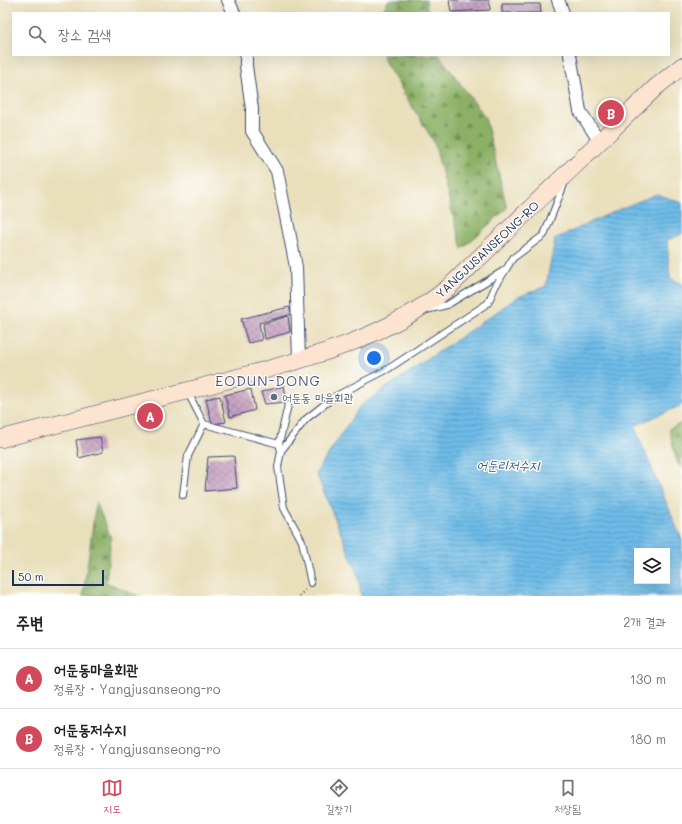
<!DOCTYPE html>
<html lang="ko">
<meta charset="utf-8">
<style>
:root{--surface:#fff;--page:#f2f2f2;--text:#222;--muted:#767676;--line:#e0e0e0;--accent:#d1495b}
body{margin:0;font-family:Mali,"Poor Story",sans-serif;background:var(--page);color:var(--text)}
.controls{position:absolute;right:12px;bottom:12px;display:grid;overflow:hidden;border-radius:0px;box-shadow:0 4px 16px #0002}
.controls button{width:36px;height:36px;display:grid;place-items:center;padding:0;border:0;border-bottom:1px solid var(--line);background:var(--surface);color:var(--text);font:20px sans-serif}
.scale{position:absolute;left:12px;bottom:10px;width:92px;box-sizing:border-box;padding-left:4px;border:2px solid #1b2f5e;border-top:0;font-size:11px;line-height:14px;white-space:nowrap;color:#1b2f5e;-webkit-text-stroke:3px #fdfcf7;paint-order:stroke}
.you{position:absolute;left:374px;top:358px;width:14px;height:14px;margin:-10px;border:3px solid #fff;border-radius:50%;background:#1a73e8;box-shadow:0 0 0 6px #1a73e833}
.badge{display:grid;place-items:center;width:26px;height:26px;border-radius:50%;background:var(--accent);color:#fff;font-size:13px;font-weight:700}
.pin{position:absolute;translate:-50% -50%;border:2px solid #fff;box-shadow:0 1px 4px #0006}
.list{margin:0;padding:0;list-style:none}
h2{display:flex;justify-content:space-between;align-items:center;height:52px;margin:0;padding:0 16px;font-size:17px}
h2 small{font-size:13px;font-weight:400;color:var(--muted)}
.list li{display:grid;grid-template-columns:26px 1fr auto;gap:12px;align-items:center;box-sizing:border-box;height:60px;padding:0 16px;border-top:1px solid var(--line)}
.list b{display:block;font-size:15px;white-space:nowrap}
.list p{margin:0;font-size:13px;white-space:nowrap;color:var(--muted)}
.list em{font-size:13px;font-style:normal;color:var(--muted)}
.icon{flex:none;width:22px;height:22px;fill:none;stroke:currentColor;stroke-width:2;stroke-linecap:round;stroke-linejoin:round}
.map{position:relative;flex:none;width:682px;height:596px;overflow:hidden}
.search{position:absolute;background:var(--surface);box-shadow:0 4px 16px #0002;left:12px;right:12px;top:12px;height:44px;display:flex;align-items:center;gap:10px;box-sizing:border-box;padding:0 14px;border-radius:0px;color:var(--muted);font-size:15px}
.sheet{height:172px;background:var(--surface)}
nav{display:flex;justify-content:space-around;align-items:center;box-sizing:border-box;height:56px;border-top:1px solid var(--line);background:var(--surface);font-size:11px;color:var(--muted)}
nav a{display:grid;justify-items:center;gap:2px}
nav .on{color:var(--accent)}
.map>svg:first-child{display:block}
</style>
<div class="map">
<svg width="682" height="596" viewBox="0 0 682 596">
<defs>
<pattern id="forest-firs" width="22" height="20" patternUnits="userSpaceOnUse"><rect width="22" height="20" fill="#8cb166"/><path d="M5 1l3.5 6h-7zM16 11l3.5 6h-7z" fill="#729057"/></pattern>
<pattern id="water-rules" width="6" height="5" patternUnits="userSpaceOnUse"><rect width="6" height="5" fill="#6ebce8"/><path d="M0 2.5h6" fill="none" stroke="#5a99bf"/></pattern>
<pattern id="building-cross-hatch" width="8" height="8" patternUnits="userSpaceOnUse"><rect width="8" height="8" fill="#c39bbe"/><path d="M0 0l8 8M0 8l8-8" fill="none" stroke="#9e7f9e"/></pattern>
</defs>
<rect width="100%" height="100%" fill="#fdfcf7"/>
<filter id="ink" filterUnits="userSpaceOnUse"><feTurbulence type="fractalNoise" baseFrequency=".025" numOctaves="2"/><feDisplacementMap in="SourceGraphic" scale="8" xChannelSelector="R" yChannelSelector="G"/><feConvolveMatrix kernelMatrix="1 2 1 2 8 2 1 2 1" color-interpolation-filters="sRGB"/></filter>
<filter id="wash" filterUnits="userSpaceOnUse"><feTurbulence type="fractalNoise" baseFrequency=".012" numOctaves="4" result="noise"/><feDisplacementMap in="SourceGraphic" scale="16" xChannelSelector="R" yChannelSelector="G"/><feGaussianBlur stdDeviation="0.9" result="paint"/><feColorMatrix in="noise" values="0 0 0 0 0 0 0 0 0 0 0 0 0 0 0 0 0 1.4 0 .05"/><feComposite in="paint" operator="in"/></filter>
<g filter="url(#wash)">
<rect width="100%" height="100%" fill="#e9dfbb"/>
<path fill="url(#forest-firs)" stroke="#547062" d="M 389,0 L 426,0 L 428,13 L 381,13 Z
M 383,55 L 439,55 L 485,117 L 507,208 L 462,249 L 434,142 L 386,64 Z
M 682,423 L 682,469 L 677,462 L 669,429 Z
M 96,502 L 111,538 L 106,582 L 138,596 L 83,596 Z"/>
<path fill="url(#water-rules)" stroke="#4476a3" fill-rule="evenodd" d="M 657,194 L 682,203 L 682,234 L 667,240 L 670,278 L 682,284 L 682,405 L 634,426 L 682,540 L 682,596 L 361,596 L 358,575 L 316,473 L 359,407 L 518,297 L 546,286 L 555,239 L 615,211 ZM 637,551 L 667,551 L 667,581 L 637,581 Z"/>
<g id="blocks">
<path fill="url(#building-cross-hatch)" d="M 449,0 L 489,0 L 490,10 L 451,12 Z
M 502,4 L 540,4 L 541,13 L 502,13 Z
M 289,307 L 292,314 L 259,323 L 262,340 L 248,343 L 241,319 Z
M 288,316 L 290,332 L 265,339 L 263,324 Z
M 284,386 L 287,402 L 265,404 L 261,392 Z
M 251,389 L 255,410 L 230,417 L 225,395 Z
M 220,396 L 226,422 L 212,424 L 206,399 Z
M 100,437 L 103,452 L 79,458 L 76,440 Z
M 234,456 L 237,488 L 205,491 L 208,457 Z"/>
</g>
</g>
<g filter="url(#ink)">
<use href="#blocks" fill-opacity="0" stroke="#3a496c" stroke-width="1"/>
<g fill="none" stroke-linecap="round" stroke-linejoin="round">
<defs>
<path id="lane" d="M 426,310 L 447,305 L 505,270
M 187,391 L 204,424 L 279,444
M 288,405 L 279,444 L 281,451 L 278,467 L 284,508 L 302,541 L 311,583
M 281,451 L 306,419 L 334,397 L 388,369 L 488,303 L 495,287 L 513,258 L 544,235 L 565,182
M 183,495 L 188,456 L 204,424"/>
<path id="street" d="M 228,0 L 234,13
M 558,0 L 563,13
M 246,55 L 246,66 L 252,109 L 252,131 L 277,171 L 296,267 L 299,359
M 570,55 L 580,111 L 600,142"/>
<path id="secondary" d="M 0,439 C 67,422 135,404 202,387 C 287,364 380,344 449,287 L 656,87 L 682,66"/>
</defs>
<use href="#lane" stroke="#3a496c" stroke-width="8"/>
<use href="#street" stroke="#3a496c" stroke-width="14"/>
<use href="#secondary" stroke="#3a496c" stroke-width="18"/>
<path stroke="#3a496c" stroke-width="2" stroke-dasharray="1 3" stroke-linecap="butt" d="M 299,596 L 305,590"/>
<use href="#lane" stroke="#fff" stroke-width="6"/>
<use href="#street" stroke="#fff" stroke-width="12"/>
<use href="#secondary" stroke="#fde4d1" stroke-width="17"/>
</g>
</g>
<circle fill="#5c6f8a" stroke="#fdfcf7" stroke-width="1.5" cx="274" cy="397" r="4"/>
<g text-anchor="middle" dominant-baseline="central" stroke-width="3" stroke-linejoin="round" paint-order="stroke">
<g font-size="12" fill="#1b2f5e" stroke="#fdfcf7">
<text transform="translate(487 249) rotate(-43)">YANGJUSANSEONG-RO</text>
</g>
<g font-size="12" fill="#4e5e75" stroke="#fdfcf7" text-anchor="start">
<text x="282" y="397">어둔동 마을회관</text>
</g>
<g font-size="13" font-style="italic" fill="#345987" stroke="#fdfcf7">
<text x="508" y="464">어둔리저수지</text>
</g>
<g font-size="14" letter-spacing="1" fill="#565580" stroke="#fdfcf7">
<text x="268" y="380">EODUN-DONG</text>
</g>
</g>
</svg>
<div class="controls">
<button><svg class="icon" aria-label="layers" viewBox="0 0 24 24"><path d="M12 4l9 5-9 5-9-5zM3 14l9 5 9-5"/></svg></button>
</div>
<div class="scale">50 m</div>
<div class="you"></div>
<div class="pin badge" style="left:150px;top:416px">A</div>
<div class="pin badge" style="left:611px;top:113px">B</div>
<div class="search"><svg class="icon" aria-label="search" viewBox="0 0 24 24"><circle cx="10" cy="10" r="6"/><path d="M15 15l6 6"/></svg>장소 검색</div>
</div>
<section class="sheet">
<h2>주변<small>2개 결과</small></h2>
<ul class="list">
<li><span class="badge">A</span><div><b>어둔동마을회관</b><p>정류장 · Yangjusanseong-ro</p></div><em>130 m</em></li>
<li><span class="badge">B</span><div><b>어둔동저수지</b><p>정류장 · Yangjusanseong-ro</p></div><em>180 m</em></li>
</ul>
</section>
<nav>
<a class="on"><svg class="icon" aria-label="map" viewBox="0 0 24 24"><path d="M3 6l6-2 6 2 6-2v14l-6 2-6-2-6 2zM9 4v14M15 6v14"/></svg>지도</a>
<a><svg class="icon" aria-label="directions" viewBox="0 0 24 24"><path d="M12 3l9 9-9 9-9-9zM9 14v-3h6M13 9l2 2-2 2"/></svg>길찾기</a>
<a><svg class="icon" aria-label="saved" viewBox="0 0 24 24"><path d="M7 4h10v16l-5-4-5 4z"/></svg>저장됨</a>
</nav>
